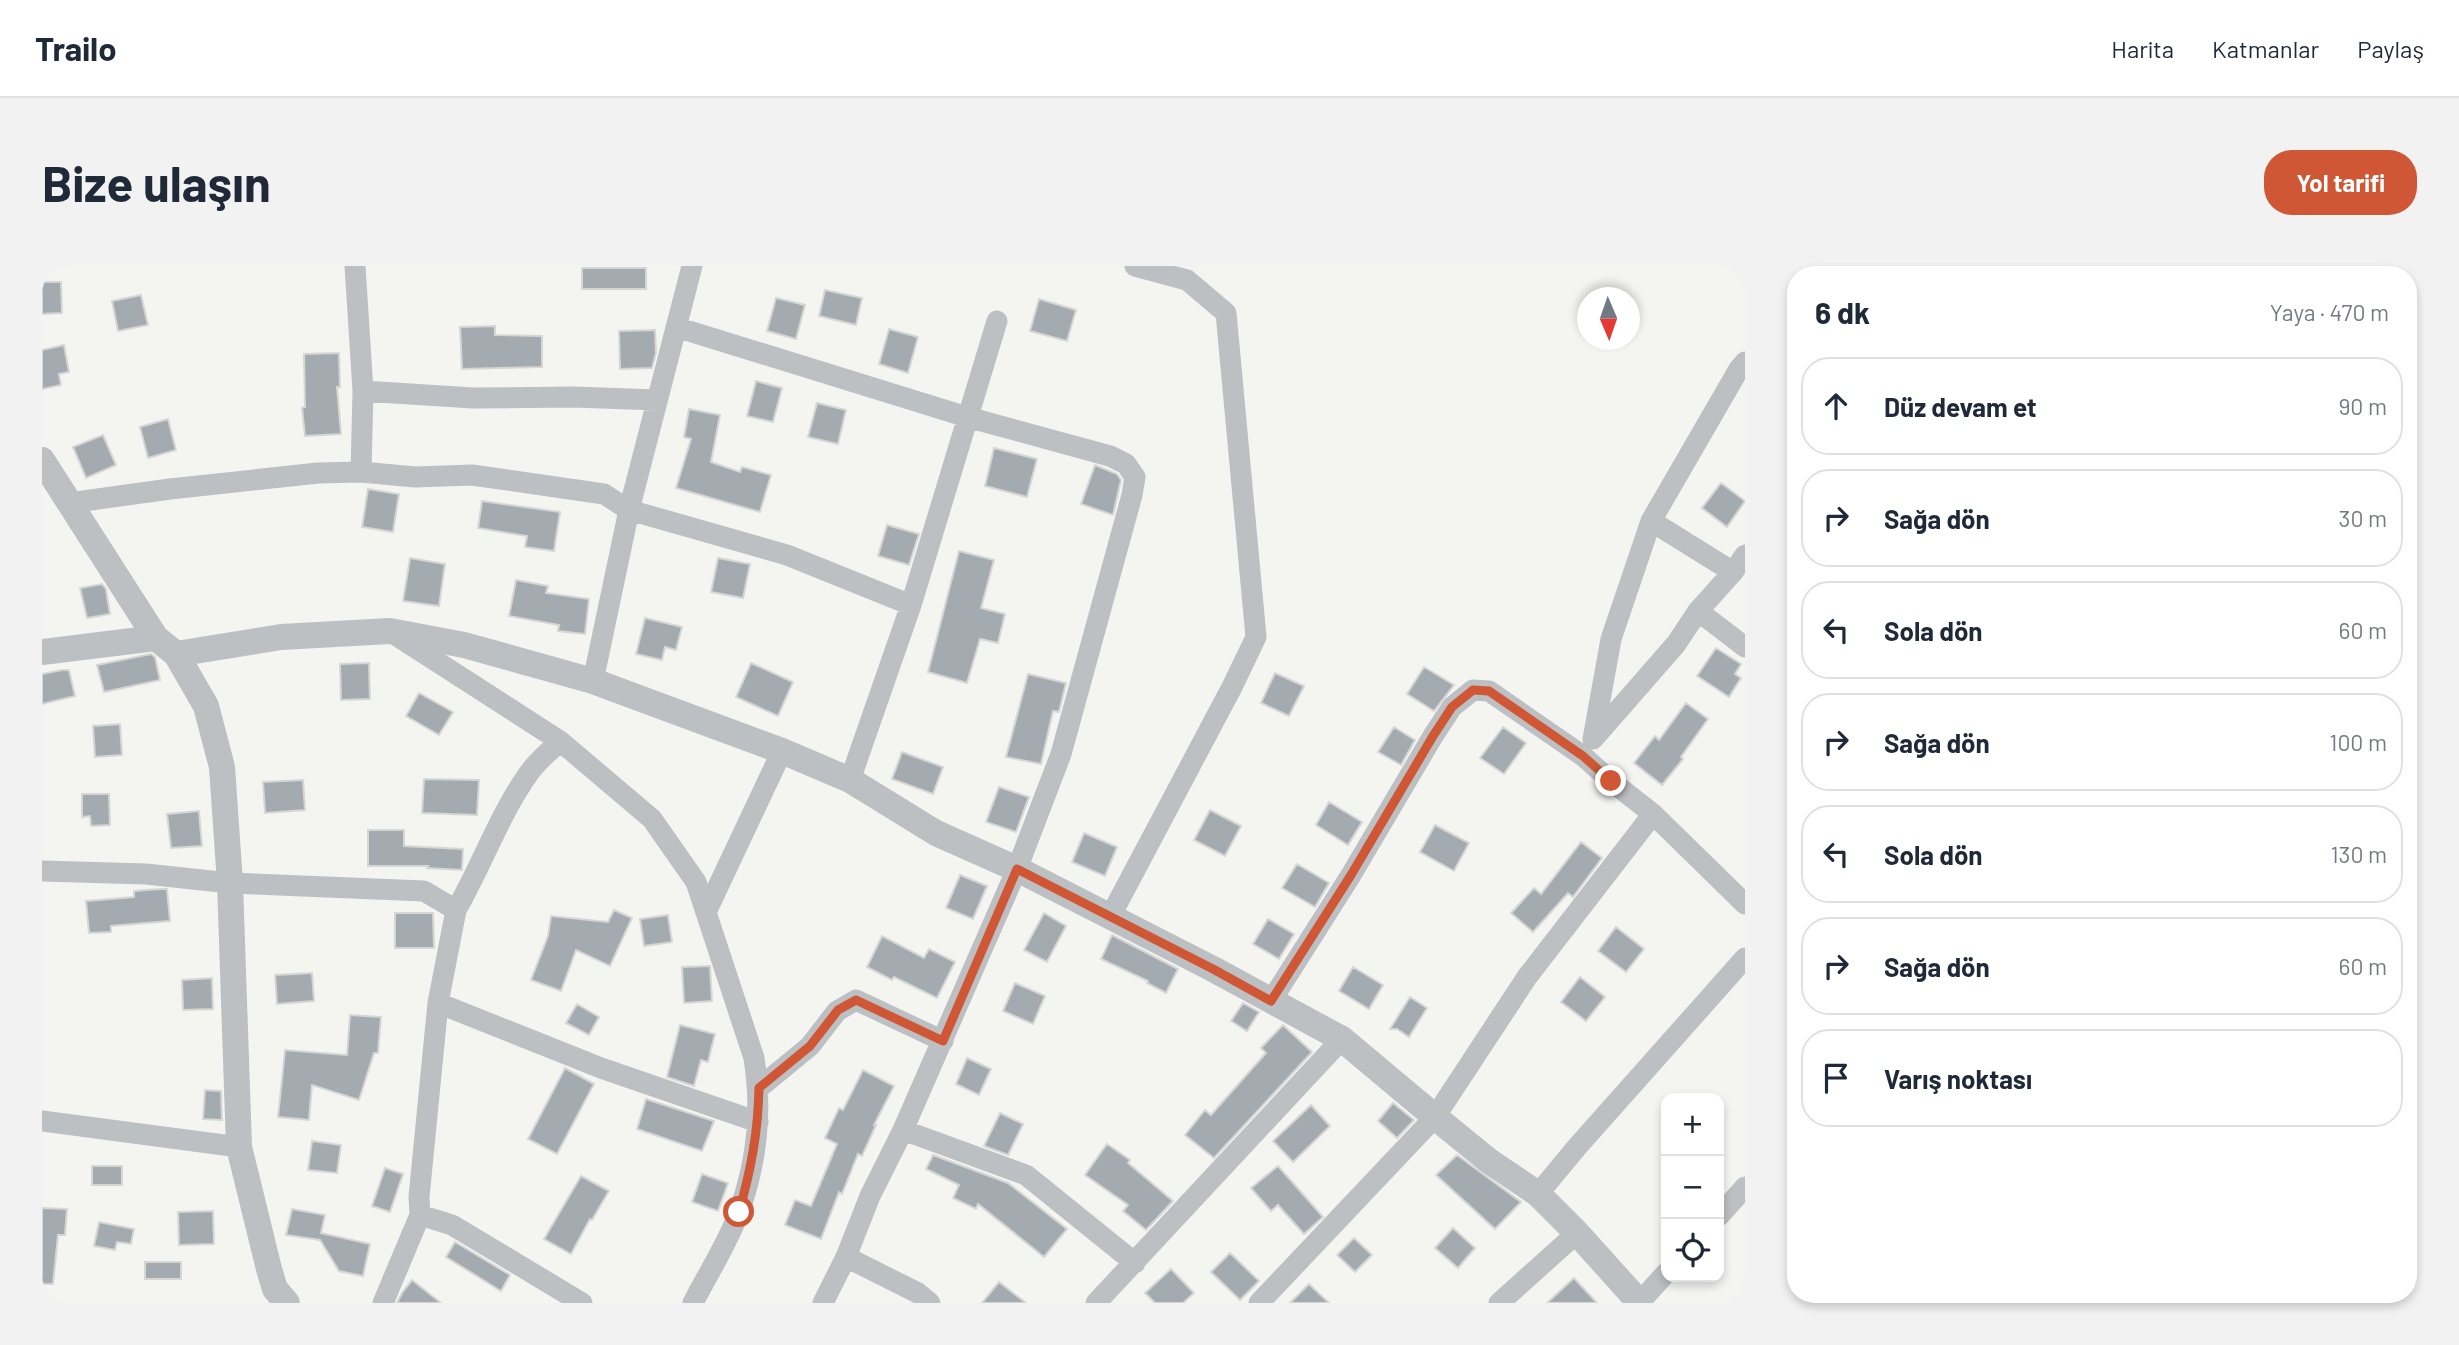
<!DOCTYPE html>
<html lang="tr">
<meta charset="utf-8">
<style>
:root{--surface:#fff;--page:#f2f2f3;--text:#1f2937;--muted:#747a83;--line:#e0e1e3;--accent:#d05735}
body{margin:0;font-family:Barlow,sans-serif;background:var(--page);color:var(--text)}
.controls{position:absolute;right:21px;bottom:21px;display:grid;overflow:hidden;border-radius:14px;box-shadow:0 4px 10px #0003}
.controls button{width:63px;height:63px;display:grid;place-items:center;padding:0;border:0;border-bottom:2px solid var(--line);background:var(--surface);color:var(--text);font:35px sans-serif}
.compass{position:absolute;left:1535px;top:21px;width:63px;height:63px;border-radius:50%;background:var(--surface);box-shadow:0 4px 10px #0003;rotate:178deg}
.stop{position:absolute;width:21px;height:21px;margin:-16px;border:5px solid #d05735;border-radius:50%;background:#fff}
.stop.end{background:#d05735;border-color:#fff;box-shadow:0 2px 7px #0008}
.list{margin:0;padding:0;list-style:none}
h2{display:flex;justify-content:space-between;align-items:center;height:91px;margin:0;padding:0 28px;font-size:30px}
h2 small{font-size:23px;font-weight:400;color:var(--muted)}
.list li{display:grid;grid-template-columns:46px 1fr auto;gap:21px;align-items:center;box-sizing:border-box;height:98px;margin:0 14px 14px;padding:0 14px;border:2px solid var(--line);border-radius:28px}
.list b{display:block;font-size:26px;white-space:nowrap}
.list em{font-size:23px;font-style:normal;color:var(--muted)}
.icon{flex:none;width:38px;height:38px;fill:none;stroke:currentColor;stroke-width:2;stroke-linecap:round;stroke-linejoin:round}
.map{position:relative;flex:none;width:1703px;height:1037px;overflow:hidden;border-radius:28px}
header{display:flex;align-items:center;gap:42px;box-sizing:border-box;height:98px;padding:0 35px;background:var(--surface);border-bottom:2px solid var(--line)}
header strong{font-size:33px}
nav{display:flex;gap:38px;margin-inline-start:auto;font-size:24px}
.intro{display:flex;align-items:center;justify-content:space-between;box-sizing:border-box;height:168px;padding:0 42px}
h1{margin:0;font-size:49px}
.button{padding:18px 32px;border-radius:28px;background:var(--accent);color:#fff;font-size:24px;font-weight:700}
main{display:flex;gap:42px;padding:0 42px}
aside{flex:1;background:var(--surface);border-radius:28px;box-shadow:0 4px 10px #0003}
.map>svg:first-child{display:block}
</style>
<header>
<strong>Trailo</strong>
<nav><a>Harita</a><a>Katmanlar</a><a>Paylaş</a></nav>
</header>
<div class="intro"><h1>Bize ulaşın</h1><a class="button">Yol tarifi</a></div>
<main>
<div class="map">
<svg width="1703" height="1037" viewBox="0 0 1703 1037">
<rect width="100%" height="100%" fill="#f4f4f1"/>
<path fill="#a4abb0" stroke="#d6d6d4" stroke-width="2" d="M 540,2 L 604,2 L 604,23 L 540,23 Z
M 0,16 L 19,16 L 20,47 L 0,48 Z
M 783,24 L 820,32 L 814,59 L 777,50 Z
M 99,29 L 106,59 L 76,65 L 70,35 Z
M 734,32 L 763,39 L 754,73 L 725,65 Z
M 997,33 L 1034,44 L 1025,75 L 988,65 Z
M 453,60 L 453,69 L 500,70 L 500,101 L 420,103 L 418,61 Z
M 847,63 L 876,71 L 866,107 L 837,98 Z
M 613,64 L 614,87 L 610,102 L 578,103 L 577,65 Z
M 22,79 L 27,106 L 17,108 L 19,119 L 0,123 L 0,84 Z
M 297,87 L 298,121 L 295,121 L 299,168 L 263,170 L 260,142 L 263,141 L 262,88 Z
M 714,115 L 740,122 L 731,156 L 705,150 Z
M 775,137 L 804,144 L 796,178 L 766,171 Z
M 647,143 L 678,149 L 669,196 L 698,206 L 700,201 L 729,209 L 718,246 L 634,222 L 649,173 L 642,171 Z
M 126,153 L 134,184 L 106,192 L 98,161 Z
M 61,169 L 74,199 L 44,212 L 31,181 Z
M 952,182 L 995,193 L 985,231 L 943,220 Z
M 1053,199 L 1075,208 L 1079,214 L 1071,249 L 1039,238 Z
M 1679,217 L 1703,235 L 1685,261 L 1660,242 Z
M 326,223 L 357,228 L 351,266 L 320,261 Z
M 440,235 L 518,246 L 512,285 L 483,281 L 485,270 L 436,262 Z
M 845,259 L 877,268 L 867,299 L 836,290 Z
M 917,285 L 952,294 L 939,342 L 963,348 L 956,377 L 938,373 L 925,417 L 886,406 Z
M 368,292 L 403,298 L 397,340 L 361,335 Z
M 676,292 L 708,298 L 701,332 L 669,326 Z
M 474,314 L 506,320 L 504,327 L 547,333 L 543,368 L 516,365 L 517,359 L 467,350 Z
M 60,318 L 64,323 L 68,348 L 45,352 L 38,322 Z
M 603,352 L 640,361 L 634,384 L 623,381 L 620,394 L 594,388 Z
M 1674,382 L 1699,398 L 1693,408 L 1699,412 L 1687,431 L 1655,410 Z
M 109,388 L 113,391 L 118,414 L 62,426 L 55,399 Z
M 327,397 L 328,433 L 299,434 L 298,398 Z
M 709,397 L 751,416 L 736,450 L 694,431 Z
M 1382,401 L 1412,419 L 1392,445 L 1365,428 Z
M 20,404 L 27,404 L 33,430 L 0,438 L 0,408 Z
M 1233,407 L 1262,420 L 1247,450 L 1219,437 Z
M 986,408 L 1024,417 L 1017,446 L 1011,445 L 999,498 L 964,491 Z
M 377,427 L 411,446 L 397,469 L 364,450 Z
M 1644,437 L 1666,453 L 1639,491 L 1641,493 L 1620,519 L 1592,497 L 1613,470 L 1617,474 Z
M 78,458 L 80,489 L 53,491 L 51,460 Z
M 1352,461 L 1373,474 L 1359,499 L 1336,486 Z
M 1461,461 L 1484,477 L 1462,508 L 1438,492 Z
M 860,486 L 901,501 L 891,528 L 850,513 Z
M 382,513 L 437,514 L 435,549 L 380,547 Z
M 261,514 L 263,544 L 223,547 L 221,516 Z
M 957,521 L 987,531 L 974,566 L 944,556 Z
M 40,528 L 67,528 L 68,559 L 49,560 L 48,550 L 40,551 Z
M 1287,536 L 1320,556 L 1306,579 L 1274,559 Z
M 1168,544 L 1199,560 L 1183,590 L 1152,574 Z
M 157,545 L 160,580 L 129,582 L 125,548 Z
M 1393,559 L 1427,577 L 1412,605 L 1378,586 Z
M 326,564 L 362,564 L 362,580 L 421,583 L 420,604 L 385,602 L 386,600 L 326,600 Z
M 1042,567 L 1075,581 L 1063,610 L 1030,596 Z
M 1539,576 L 1560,592 L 1531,631 L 1526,627 L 1491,666 L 1469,647 L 1492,622 L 1499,628 Z
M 1255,598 L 1287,617 L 1273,641 L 1240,622 Z
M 918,609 L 945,620 L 931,653 L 904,642 Z
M 118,623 L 125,623 L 128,655 L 69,660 L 69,666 L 47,667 L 44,635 L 92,631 L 92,625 Z
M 572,644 L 590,652 L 568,700 L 534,684 L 519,725 L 489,714 L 506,670 L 509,650 L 566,656 Z
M 353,647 L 391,647 L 392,682 L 353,682 Z
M 1002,647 L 1024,660 L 1005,696 L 982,684 Z
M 626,649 L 630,676 L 602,680 L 598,653 Z
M 1226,653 L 1252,668 L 1237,693 L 1211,678 Z
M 1574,661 L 1602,683 L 1584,706 L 1556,685 Z
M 1070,669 L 1136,703 L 1124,727 L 1105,717 L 1106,715 L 1059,693 Z
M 840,670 L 882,692 L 887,683 L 913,696 L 895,732 L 852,711 L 850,714 L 825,701 Z
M 668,700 L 670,735 L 642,737 L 640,701 Z
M 1311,701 L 1341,719 L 1327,743 L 1297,725 Z
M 270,707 L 272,735 L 235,738 L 233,709 Z
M 1538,711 L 1563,731 L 1544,755 L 1519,736 Z
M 170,712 L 171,743 L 141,744 L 140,714 Z
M 973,717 L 1003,730 L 991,758 L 961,745 Z
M 1368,731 L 1385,742 L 1367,771 L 1355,763 L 1348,763 Z
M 1201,737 L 1217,746 L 1205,765 L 1189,755 Z
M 535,738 L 557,751 L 547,769 L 524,757 Z
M 308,749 L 339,751 L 336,787 L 332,787 L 317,834 L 270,819 L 267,854 L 236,851 L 243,784 L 305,789 Z
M 638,759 L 673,768 L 666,796 L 659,794 L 652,820 L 625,811 Z
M 1241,759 L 1270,786 L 1172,892 L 1143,869 L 1163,844 L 1169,849 L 1224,787 L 1219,782 Z
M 925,792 L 949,803 L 937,829 L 914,818 Z
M 523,802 L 552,818 L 515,888 L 486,873 Z
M 821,804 L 852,820 L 832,859 L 834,859 L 820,890 L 816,888 L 800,928 L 797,926 L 779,973 L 743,959 L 753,934 L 769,940 L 795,878 L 783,872 L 797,842 L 801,844 Z
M 163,824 L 179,825 L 180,854 L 161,853 Z
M 604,833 L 672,855 L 660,885 L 595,863 Z
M 1351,837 L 1372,854 L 1355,872 L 1336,855 Z
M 1269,839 L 1288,860 L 1251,896 L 1231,875 Z
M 958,847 L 981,858 L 966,889 L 942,880 Z
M 270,875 L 299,879 L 295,907 L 266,904 Z
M 1065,878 L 1088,894 L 1086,897 L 1131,935 L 1104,964 L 1081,945 L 1086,939 L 1043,909 Z
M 891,889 L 966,917 L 1025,963 L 1002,991 L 936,938 L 934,943 L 911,932 L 917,919 L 884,903 Z
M 1415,889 L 1479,936 L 1453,963 L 1394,909 Z
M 50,900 L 80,900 L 80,919 L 50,919 Z
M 1236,900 L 1281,951 L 1262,968 L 1236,939 L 1229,945 L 1209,922 Z
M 343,902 L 361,908 L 348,946 L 330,940 Z
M 660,908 L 686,917 L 676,945 L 650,936 Z
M 539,910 L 567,925 L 550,954 L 548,953 L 529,988 L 502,973 Z
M 0,942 L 25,943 L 23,969 L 16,969 L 11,1018 L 0,1018 Z
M 250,943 L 283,949 L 279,967 L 328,978 L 321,1010 L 297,1005 L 278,974 L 244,969 Z
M 171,945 L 172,978 L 137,979 L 136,946 Z
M 57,956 L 92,963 L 89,978 L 75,976 L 73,984 L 52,980 Z
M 1411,962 L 1433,982 L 1416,1002 L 1393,982 Z
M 1312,972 L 1330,989 L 1313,1006 L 1295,989 Z
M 413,976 L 468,1009 L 459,1025 L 404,991 Z
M 1188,987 L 1217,1015 L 1198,1034 L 1169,1006 Z
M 103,996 L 139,996 L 139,1013 L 103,1013 Z
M 1129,1003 L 1152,1027 L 1141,1037 L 1113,1037 L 1103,1027 Z
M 1532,1012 L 1555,1037 L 1505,1037 Z
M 370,1014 L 399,1037 L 355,1037 L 360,1027 Z
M 957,1016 L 984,1037 L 940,1037 Z
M 1267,1018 L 1287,1037 L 1248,1037 Z"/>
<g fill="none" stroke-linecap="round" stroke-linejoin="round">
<path stroke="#bcc0c3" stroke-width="21" d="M 313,0 L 321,125 L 431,132 L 532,131 L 615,134
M 634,61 L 925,151 L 1068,190 L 1084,198 L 1093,211 L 1090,229 L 1019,488 L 975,603 L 861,864 L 828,930 L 804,991 L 781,1037
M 319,206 L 321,125
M 27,237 L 128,223 L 276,207 L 319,206 L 373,211 L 430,209 L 562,228 L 587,244 L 745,289 L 869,339
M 1609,255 L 1691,306
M 1656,345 L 1703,381
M 355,370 L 518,475
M 551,415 L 587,244 L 650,0
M 1551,473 L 1569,373 L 1609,255 L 1697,103 L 1703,96
M 1551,473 L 1634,378 L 1656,345 L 1691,306 L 1703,289
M 808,514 L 869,339 L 955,55
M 0,605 L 104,608 L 188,617 L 382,625 L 414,644 C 440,599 457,549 487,507 C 495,495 508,485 518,475 L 610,553 L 654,616 L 712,792 C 720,843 715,896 697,946 C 686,977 666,1007 651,1037
M 665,644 L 740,485
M 1068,651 L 1190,421 L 1214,371 L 1184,47 L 1145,14 L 1093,0
M 1229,735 L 1309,609 L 1391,470 L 1410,441 L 1431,424 L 1447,425 L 1541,490 L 1569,515 L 1611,548 L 1703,638
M 396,737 L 559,802 L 716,856
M 717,822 L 768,780 L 795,745 L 814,734 L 901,775
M 0,855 L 197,881
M 861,864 L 984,909 L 1093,997
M 1496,928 L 1535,881 L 1703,692
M 378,949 L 410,959 L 540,1037
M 1677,950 L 1703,921
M 804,991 L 876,1027 L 888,1037
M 341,1037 L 378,949 L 377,931 L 396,737 L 414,644
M 1054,1037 L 1300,773
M 1217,1037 L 1393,851 L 1485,711 L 1611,548
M 1457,1037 L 1535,967
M 1597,1037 L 1624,1007"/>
<path stroke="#bcc0c3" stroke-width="26" d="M 0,194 L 114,372 L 134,388 L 164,440 L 180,501 L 188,617 L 197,881 L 227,1003 L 233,1023 L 245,1037
M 0,386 L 114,372
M 134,388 L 239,371 L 348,365 L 422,379 L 551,415 L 740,485 L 808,514 L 894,567 L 975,603 L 1171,703 L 1300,773 L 1393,851 L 1447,895 L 1496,928 L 1535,967 L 1598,1037"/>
</g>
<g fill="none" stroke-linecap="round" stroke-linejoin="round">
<path stroke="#d05735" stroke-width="9" d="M 697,946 C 709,903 716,867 717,822 L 768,780 L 796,744 L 814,734 L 901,775 L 975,603 L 1171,703 L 1229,735 L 1309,609 L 1391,470 L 1410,441 L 1431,424 L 1447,425 L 1541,490 L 1569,515"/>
</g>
</svg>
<div class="controls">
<button>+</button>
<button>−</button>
<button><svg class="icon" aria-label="locate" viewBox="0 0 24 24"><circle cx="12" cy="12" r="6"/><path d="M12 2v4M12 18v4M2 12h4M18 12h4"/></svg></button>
</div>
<svg class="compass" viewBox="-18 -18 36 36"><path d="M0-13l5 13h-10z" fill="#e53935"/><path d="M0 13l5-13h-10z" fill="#747a83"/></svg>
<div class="stop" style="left:697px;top:946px"></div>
<div class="stop end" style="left:1569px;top:515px"></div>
</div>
<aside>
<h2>6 dk<small>Yaya · 470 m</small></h2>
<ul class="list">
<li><svg class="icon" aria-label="ahead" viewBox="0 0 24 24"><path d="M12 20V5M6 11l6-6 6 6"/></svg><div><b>Düz devam et</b></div><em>90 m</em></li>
<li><svg class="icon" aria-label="right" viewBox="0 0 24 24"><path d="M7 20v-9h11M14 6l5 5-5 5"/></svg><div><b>Sağa dön</b></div><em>30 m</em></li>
<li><svg class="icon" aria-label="left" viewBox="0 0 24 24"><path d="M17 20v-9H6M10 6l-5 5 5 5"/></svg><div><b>Sola dön</b></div><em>60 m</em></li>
<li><svg class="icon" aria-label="right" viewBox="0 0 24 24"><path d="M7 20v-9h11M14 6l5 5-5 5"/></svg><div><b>Sağa dön</b></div><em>100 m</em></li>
<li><svg class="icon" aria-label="left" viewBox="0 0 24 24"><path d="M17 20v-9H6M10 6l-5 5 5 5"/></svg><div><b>Sola dön</b></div><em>130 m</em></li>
<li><svg class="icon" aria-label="right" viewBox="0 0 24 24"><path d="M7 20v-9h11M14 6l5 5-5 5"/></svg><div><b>Sağa dön</b></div><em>60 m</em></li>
<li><svg class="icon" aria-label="arrive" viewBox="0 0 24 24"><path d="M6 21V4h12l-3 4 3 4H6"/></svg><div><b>Varış noktası</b></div></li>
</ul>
</aside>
</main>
